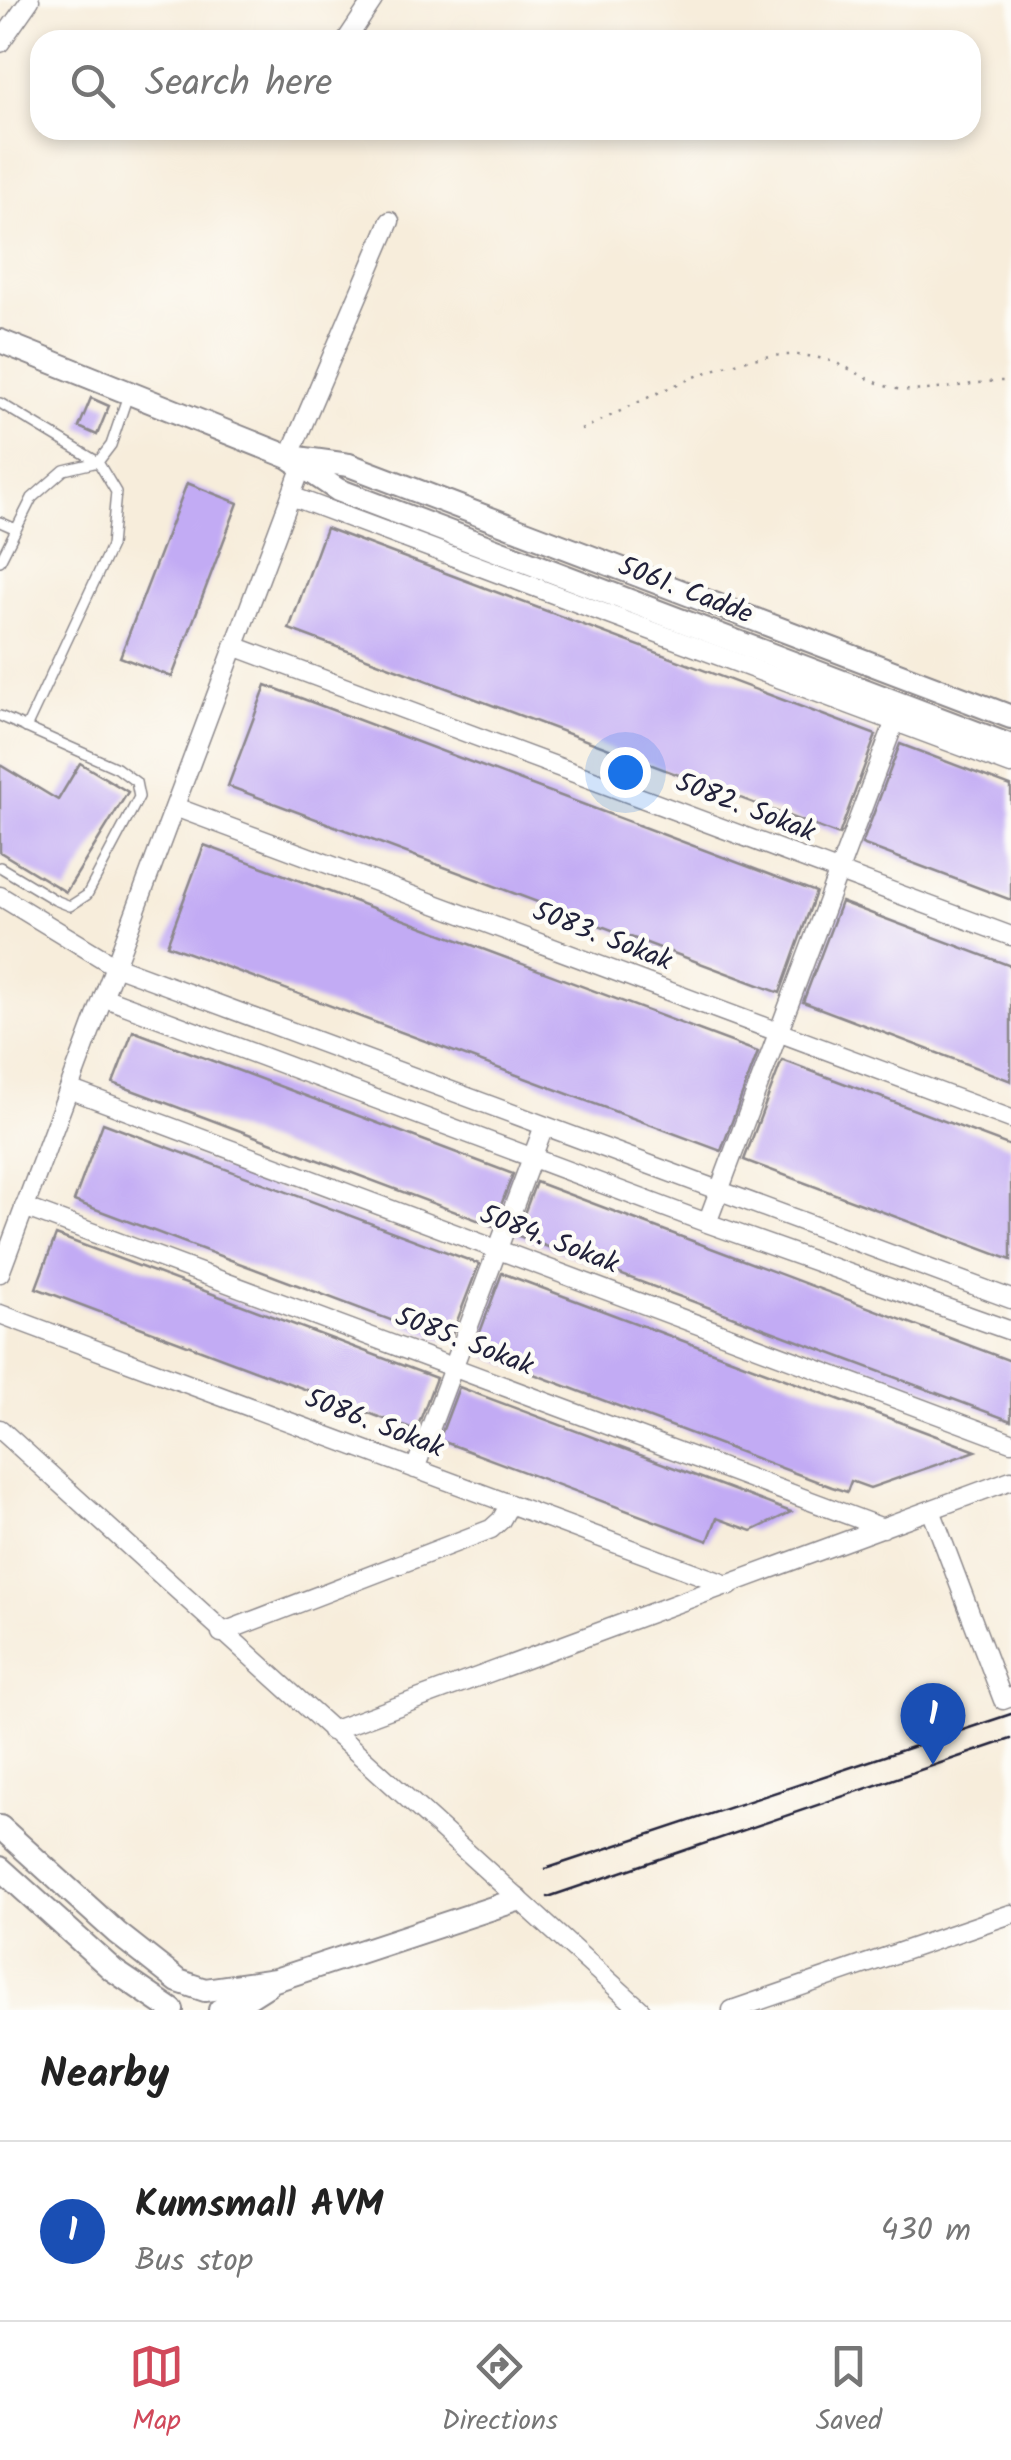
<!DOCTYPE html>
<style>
:root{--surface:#fff;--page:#f2f2f2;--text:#222;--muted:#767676;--line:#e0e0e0;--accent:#d1495b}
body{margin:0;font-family:Kalam,sans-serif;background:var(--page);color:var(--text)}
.you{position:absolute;left:625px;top:772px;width:35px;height:35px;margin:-25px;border:8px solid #fff;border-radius:50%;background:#1a73e8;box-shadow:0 0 0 15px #1a73e833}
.badge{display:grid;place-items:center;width:65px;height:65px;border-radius:50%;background:var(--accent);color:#fff;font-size:32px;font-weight:700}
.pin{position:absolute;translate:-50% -82px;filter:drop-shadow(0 2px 5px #0008)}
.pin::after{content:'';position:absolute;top:52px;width:35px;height:30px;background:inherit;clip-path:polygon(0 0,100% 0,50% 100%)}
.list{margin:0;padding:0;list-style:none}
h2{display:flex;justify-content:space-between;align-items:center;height:130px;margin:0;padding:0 40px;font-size:42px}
h2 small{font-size:32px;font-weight:400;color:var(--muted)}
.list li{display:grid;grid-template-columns:65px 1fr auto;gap:30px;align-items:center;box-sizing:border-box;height:180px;padding:0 40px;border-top:2px solid var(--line)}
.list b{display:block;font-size:38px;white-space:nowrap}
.list p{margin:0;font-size:32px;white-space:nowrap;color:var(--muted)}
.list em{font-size:32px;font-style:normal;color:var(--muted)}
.icon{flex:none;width:55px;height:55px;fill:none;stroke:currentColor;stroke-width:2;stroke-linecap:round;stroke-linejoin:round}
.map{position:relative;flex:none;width:1011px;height:2010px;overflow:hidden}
.search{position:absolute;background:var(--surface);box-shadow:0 5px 15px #0003;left:30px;right:30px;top:30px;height:110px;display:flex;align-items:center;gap:25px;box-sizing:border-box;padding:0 35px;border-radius:30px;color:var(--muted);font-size:38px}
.sheet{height:310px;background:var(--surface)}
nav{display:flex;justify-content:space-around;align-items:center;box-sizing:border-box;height:140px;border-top:2px solid var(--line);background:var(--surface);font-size:28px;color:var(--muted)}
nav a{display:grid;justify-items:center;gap:5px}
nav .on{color:var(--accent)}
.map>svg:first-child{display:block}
</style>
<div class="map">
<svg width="1011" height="2010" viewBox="0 0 1011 2010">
<rect width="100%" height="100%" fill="#fdfcf7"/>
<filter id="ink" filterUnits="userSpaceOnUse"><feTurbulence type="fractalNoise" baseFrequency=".01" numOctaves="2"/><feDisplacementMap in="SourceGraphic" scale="20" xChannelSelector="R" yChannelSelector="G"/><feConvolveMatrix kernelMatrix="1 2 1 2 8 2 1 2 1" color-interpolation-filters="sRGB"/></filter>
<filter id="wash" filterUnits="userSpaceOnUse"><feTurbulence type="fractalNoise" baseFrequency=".0048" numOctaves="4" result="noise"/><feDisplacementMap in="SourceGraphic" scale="40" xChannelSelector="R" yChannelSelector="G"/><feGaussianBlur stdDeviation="2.25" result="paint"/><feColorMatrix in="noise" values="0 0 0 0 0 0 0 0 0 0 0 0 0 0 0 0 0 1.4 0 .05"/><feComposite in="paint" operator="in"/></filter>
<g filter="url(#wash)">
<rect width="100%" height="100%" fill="#f7eddb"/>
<g id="blocks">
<path fill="#c2abf4" d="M 91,398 L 109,406 L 97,435 L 79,427 Z
M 187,483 L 238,503 L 172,677 L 120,657 Z
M 326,528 L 876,735 L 839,835 L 289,629 Z
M 266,685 L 816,892 L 780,993 L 228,786 Z
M 900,744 L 1011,786 L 1011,900 L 862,844 Z
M 80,763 L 128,792 L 66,892 L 0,852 L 0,765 L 58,800 Z
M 204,845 L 758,1052 L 721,1151 L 167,945 Z
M 841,902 L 1011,966 L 1011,1081 L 803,1002 Z
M 133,1031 L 513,1174 L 493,1226 L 113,1083 Z
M 782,1060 L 1011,1146 L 1011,1260 L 744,1160 Z
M 103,1123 L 479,1264 L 449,1342 L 74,1201 Z
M 536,1182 L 1011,1361 L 1011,1421 L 516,1235 Z
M 56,1235 L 436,1378 L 416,1431 L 36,1288 Z
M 502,1273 L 862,1408 L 976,1451 L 870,1488 L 851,1481 L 847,1492 L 832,1487 L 473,1351 Z
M 459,1387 L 728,1488 L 791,1512 L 752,1531 L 717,1518 L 708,1541 L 439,1440 Z"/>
</g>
</g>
<g filter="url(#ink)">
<use href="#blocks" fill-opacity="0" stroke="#8c888b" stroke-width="2.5"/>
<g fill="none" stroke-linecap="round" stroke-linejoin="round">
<defs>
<path id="service" d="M 0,403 L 98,462 L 116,492 L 111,546 L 26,728
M 0,522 L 16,529
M 0,561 L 32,498 L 64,470 L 98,462 L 111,445 L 128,395
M 0,716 L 117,768 L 136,782 L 139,797 L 87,895 L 70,906 L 55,900 L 0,867"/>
<path id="minor" d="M 347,39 L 373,0
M 0,43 L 30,0
M 289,457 L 390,221
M 291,496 L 1011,765
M 234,646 L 1011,936
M 175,807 L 1011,1119
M 0,896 L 115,966 L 1011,1299
M 103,997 L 707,1223 L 1011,1331
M 69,1089 L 1011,1442
M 24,1207 L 883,1528
M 707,1223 L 898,713
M 0,1273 L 302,466
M 0,1314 L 730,1586
M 0,1429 L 641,2010
M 415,1469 L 544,1126
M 931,1510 L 1003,1700 L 1011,1697
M 221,1633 L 491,1529 L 501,1520 L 510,1504
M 331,1731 L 1011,1480
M 732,2010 L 1011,1914"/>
<path id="tertiary" d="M 0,341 L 289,457 L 338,490 L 1011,746
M 298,458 L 349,465 L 1011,717
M 0,1827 L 117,1933 L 178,1981 L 205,1990 L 275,1980 L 517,1900
M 0,1868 L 113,1970 L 172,2010
M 220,2010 L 238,2004 L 268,1985"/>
</defs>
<use href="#service" stroke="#8c888b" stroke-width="12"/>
<use href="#minor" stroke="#8c888b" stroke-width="21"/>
<use href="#tertiary" stroke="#8c888b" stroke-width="26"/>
<path stroke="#8c888b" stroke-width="2.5" stroke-dasharray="2.5 8" stroke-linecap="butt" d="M 581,430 C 649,399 743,341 819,358 C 850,364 872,387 904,390 C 940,393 975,380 1011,381"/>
<use href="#service" stroke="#fff" stroke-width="9"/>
<use href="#minor" stroke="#fff" stroke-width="18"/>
<use href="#tertiary" stroke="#fff" stroke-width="22"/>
<path stroke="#22223b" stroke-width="2.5" d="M 545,1869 L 1011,1714
M 548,1897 L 1011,1739"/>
</g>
</g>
<g text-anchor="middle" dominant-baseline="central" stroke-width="9" stroke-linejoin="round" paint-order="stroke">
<g font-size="28" fill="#22223b" stroke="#fdfcf7">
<text transform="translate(685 591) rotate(21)">5061. Cadde</text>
<text transform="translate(745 808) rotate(21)">5082. Sokak</text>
<text transform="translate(602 937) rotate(21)">5083. Sokak</text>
<text transform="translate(549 1240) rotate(21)">5084. Sokak</text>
<text transform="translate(464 1342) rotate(21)">5085. Sokak</text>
<text transform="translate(374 1424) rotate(21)">5086. Sokak</text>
</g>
</g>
</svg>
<div class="you"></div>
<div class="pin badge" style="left:933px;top:1765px;background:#1a4fb4">1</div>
<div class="search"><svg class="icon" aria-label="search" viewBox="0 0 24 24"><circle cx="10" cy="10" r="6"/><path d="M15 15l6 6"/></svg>Search here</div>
</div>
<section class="sheet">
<h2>Nearby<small></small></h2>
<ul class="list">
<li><span class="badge" style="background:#1a4fb4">1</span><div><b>Kumsmall AVM</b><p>Bus stop</p></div><em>430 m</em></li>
</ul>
</section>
<nav>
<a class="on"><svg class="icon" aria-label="map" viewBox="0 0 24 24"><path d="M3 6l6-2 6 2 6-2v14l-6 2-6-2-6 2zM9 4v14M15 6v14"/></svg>Map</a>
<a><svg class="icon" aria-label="directions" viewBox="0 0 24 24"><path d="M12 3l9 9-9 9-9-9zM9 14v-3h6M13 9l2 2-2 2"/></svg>Directions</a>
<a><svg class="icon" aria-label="saved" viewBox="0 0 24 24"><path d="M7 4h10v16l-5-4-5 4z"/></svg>Saved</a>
</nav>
